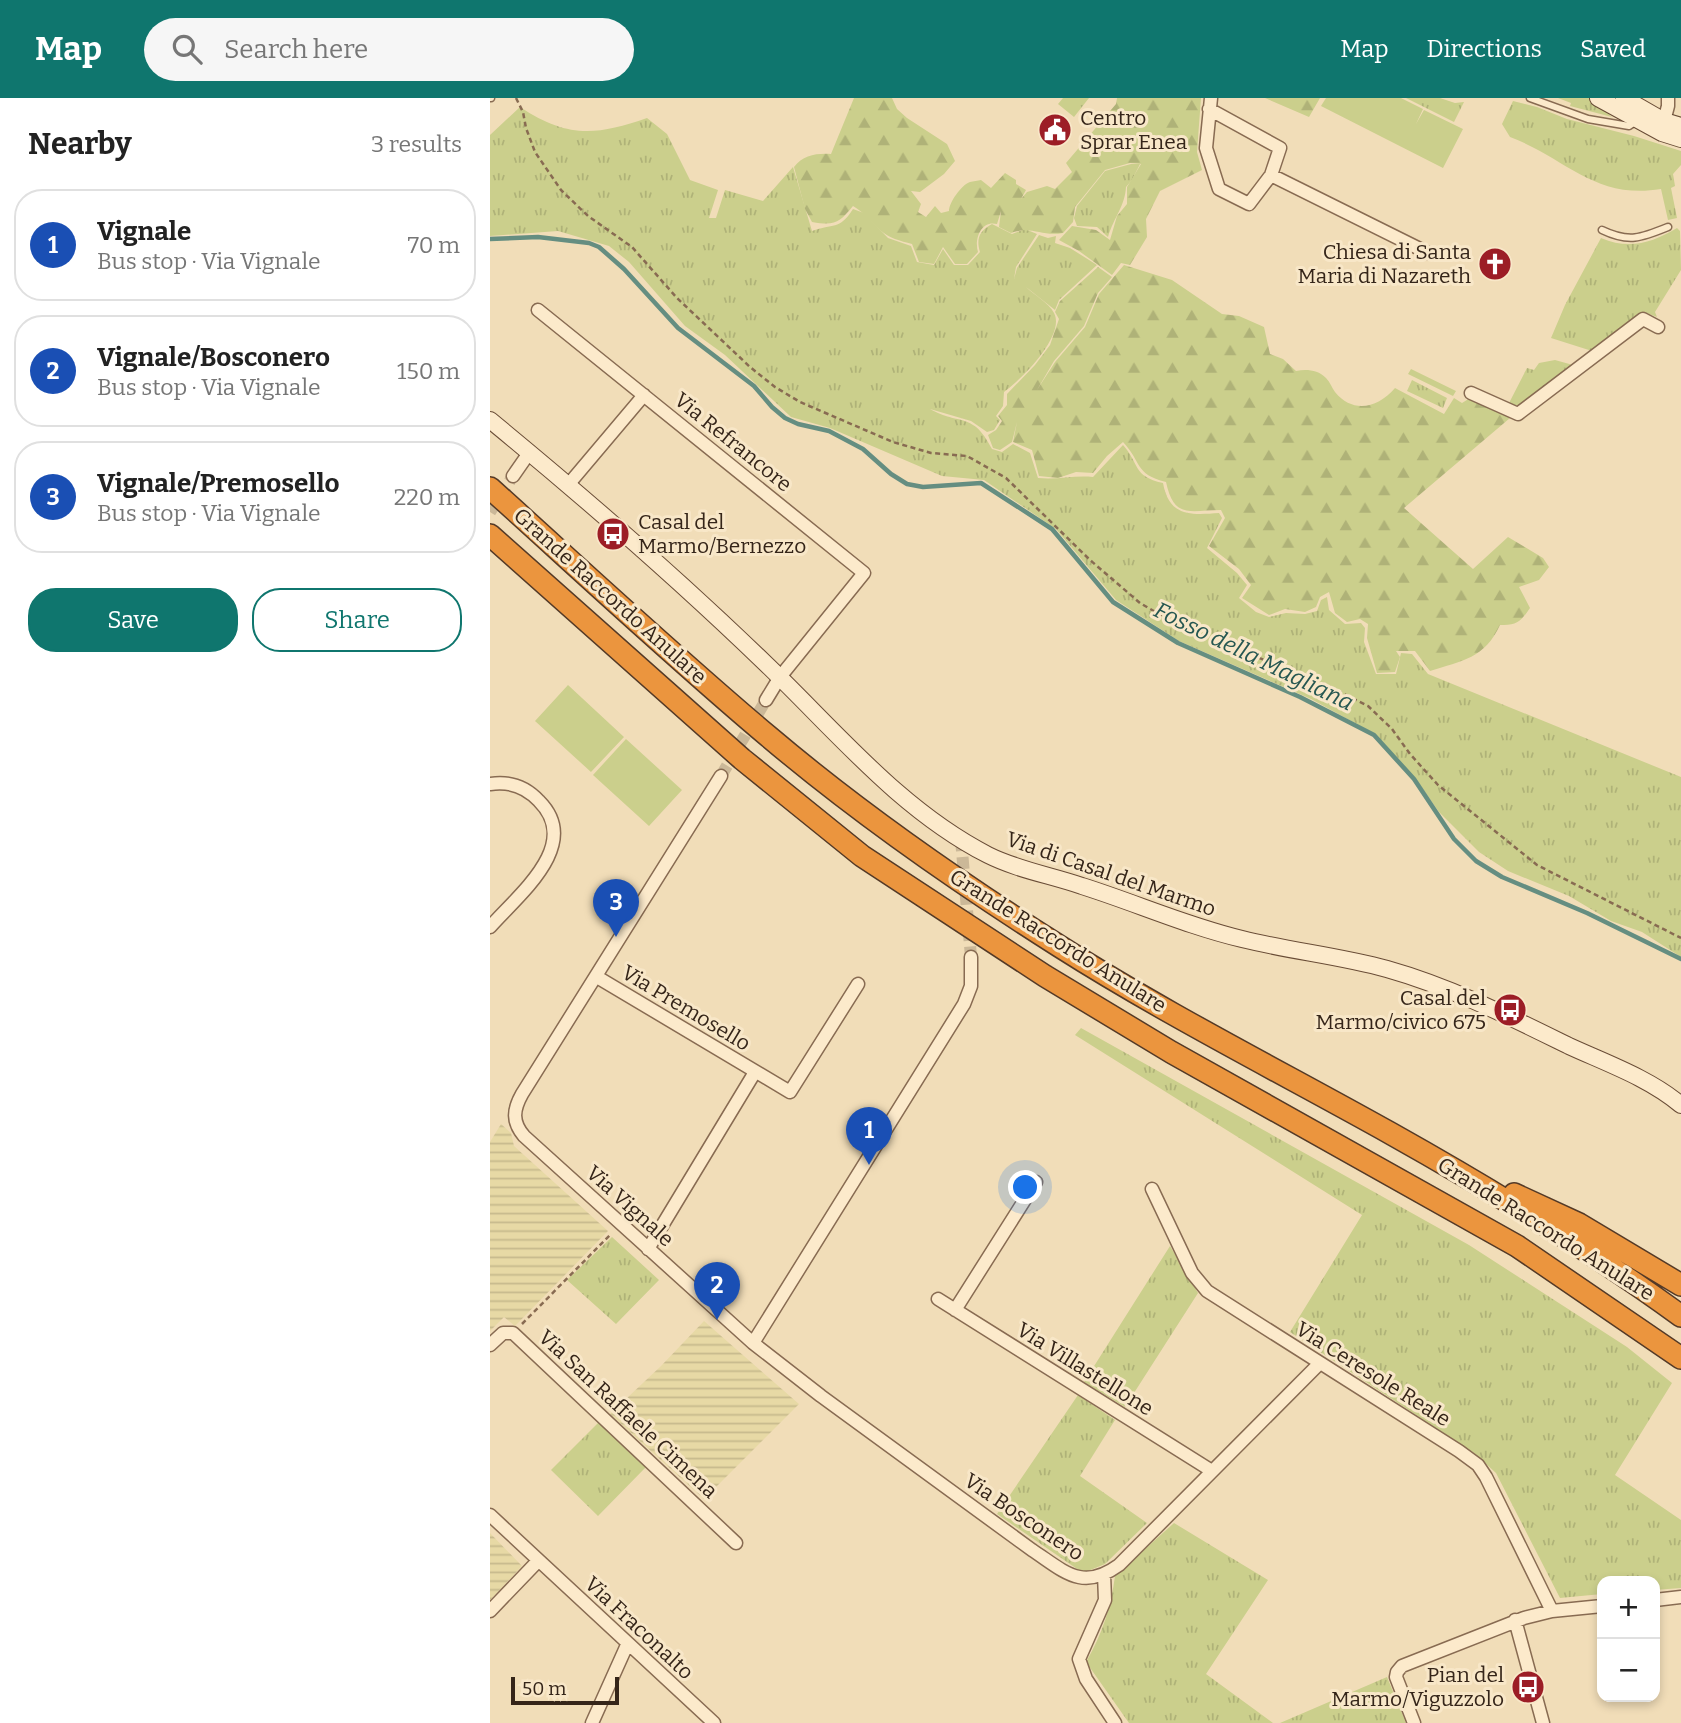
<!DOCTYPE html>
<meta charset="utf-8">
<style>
:root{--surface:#fff;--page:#f6f6f6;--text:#222;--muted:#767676;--line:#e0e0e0;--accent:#0f766e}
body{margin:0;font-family:Bitter,serif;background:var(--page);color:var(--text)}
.controls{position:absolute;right:21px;bottom:21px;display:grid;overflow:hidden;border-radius:14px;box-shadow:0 4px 10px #0003}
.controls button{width:63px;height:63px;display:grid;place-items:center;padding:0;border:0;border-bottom:2px solid var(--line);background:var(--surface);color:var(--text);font:35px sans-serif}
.scale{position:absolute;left:21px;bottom:18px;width:108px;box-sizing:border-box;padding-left:7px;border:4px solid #352519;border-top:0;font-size:19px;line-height:24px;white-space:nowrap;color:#352519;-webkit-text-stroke:5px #f8e7c8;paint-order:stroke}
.you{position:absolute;left:536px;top:1090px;width:24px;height:24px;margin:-18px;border:5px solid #fff;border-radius:50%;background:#1a73e8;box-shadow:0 0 0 10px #1a73e833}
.badge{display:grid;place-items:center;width:46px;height:46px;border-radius:50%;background:var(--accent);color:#fff;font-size:23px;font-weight:700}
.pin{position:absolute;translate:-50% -58px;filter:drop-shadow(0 2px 4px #0008)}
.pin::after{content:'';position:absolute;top:37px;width:24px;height:21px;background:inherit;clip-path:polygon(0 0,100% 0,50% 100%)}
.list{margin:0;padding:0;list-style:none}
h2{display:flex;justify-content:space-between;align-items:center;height:91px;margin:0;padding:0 28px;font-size:30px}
h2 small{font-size:23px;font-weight:400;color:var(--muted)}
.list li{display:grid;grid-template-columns:46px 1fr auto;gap:21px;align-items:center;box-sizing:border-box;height:112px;margin:0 14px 14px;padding:0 14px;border:2px solid var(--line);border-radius:28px}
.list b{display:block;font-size:26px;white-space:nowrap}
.list p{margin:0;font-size:23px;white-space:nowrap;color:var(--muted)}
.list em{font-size:23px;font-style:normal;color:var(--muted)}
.actions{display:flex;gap:14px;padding:21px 28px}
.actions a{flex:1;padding:16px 0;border:2px solid var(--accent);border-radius:28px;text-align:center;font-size:24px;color:var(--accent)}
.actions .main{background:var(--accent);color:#fff}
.icon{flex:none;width:38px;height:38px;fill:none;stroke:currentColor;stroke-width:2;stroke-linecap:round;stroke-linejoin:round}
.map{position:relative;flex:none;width:1191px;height:1625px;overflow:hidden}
header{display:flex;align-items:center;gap:42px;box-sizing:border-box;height:98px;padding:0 35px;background:var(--accent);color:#fff}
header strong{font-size:33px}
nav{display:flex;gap:38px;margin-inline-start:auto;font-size:24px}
.search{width:490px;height:63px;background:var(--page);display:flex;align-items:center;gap:18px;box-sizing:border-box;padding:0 24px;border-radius:38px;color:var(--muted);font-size:26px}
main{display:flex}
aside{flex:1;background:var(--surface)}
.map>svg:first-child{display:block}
</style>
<header>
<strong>Map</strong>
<div class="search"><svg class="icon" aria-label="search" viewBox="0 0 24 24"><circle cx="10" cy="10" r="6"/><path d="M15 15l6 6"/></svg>Search here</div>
<nav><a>Map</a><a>Directions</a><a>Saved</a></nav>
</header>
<main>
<aside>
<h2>Nearby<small>3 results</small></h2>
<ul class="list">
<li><span class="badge" style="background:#1a4fb4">1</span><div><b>Vignale</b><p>Bus stop · Via Vignale</p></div><em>70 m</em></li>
<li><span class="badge" style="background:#1a4fb4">2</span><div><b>Vignale/Bosconero</b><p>Bus stop · Via Vignale</p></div><em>150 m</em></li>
<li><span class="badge" style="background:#1a4fb4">3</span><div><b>Vignale/Premosello</b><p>Bus stop · Via Vignale</p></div><em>220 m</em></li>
</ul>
<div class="actions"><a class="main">Save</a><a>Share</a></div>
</aside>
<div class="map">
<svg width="1191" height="1625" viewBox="0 0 1191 1625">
<defs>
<pattern id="farmland-rules" width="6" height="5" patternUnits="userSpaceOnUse" patternTransform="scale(1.75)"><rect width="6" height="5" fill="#e7d9a5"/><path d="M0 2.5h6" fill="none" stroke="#c7ba8d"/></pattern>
<pattern id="grass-tufts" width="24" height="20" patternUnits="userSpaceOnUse" patternTransform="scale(1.75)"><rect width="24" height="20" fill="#cbcf8c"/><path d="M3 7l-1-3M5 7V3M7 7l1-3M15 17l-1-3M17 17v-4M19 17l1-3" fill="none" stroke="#afb278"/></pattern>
<pattern id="forest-firs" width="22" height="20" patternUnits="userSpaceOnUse" patternTransform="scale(1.75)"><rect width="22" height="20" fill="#cbcf8c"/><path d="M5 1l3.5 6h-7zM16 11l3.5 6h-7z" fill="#afb278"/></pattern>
</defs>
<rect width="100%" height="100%" fill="#f1ddb8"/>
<path fill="url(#farmland-rules)" d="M 11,1026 L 21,1035 L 24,1048 L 118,1133 L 25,1228 L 14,1219 L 0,1233 L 0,1044 Z
M 214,1223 L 309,1306 L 214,1401 L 120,1316 L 171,1268 Z
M 0,1435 L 32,1468 L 0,1502 Z"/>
<path fill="url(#grass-tufts)" d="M 573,0 L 599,0 L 584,19 L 568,6 Z
M 916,0 L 950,0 L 965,5 L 974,4 L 964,24 Z
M 1068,0 L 1099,0 L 1122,19 L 1080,8 L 1081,5 Z
M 1023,3 L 1047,9 L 1077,21 L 1144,38 L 1191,53 L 1191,67 L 1183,76 L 1185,88 L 1181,90 L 1187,120 L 1178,122 L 1171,91 C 1105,102 1076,60 1020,39 L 1012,26 Z
M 30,9 C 77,40 105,38 157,20 L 177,36 L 200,82 L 228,92 L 219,120 L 226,120 L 235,92 L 273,103 L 303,69 L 322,133 C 343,125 349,133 363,111 L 374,115 L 398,140 L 421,148 L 427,164 L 444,167 L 453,151 L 464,167 L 478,167 L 490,154 C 486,141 489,133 502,126 L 522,136 L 535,131 L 547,136 L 526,169 L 524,181 L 527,170 L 549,137 L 558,140 L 566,138 L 565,145 L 580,150 L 607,167 L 569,202 L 565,212 L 536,189 C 544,197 559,205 564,215 C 576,237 531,282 514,294 L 513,308 L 506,318 L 510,322 L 504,332 L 497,334 L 481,323 L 440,311 C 470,328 483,313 502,351 L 512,354 L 523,346 L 540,355 L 548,380 C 568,382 584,377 603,379 L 633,347 C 650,366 642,378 673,385 C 679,419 701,417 729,415 L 732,420 L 717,450 L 747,475 L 757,487 L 749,500 L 766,514 L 779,519 L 796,515 L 815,516 L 827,513 L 831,502 L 837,499 L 839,512 L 855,526 L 871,525 L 875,530 L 874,544 L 886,576 L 906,576 L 911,555 L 922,556 L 938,576 L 1191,679 L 1191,859 L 1152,834 L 1121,823 L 1079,798 L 1018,773 L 989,754 L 949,714 L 928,684 L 885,636 L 821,601 L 689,543 L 626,502 L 566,431 L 494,382 L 452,378 L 340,330 L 301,319 L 235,257 L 195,228 L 139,164 L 119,148 L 68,133 L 0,138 L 0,37 Z
M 641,66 L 650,66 L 642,82 L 636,89 C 635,108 624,119 618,139 L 607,129 L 587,128 L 584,120 L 587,108 L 615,73 Z
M 1187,130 L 1190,133 L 1191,172 L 1165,214 L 1167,219 L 1154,214 L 1102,253 L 1061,240 L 1075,207 L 1111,140 C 1139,152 1162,145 1187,130 Z
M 1065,262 L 1083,267 L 1031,307 L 1018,307 L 1037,270 L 1044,272 L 1049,265 Z
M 921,271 L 966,293 L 963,298 L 918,276 Z
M 922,282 L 957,300 L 953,310 L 917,293 Z
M 591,930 L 979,1147 L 1137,1249 L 1182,1285 L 1125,1377 L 1191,1422 L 1191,1490 L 1165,1492 L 1165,1483 L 1112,1483 L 1112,1496 L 1070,1500 L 1006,1375 L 984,1355 L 800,1234 L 872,1117 L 585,937 Z
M 122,1139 L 169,1182 L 126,1226 L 77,1182 Z
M 680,1148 L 708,1195 L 635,1309 L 594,1284 Z
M 588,1297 L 625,1322 L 590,1378 L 657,1425 L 615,1466 L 593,1475 L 507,1416 Z
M 110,1323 L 156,1369 L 108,1418 L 61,1372 Z
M 684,1425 L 778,1482 L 716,1576 L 783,1625 L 639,1625 L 596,1564 C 612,1537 621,1509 625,1478 Z
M 897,1579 L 916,1625 L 790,1625 Z"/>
<path fill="url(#forest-firs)" d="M 364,0 L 402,0 L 407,11 L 417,20 L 457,46 L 465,63 L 454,76 L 430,94 L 421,93 L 431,106 L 428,114 L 436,119 L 445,108 L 451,115 L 459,113 C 459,105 471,87 480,84 C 483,83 488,83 491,82 L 501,90 L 515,75 L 526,82 L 526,86 L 536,92 L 531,101 L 537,94 L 557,88 L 565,91 L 582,74 L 576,65 L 626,6 L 627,0 L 711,0 L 707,54 L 712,72 L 670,93 L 656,121 L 657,139 L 640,167 L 631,165 L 622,177 L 589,153 L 569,142 L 582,128 L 606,132 L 620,142 L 627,118 L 637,106 L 637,89 L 651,66 L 640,65 L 615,72 L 585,109 L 583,124 L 573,135 C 551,139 542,127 521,135 L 509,129 L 511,113 L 507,126 C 491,122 484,141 488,154 L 477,166 L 465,166 L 453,149 L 444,166 L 429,164 L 422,146 C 410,143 399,140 390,132 C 380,123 375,115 363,108 C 349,125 345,128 322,124 L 315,111 L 304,69 C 313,57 327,55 341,56 Z
M 775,0 L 830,0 L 819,19 Z
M 634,167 L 682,182 L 732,216 L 749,218 L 774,229 L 780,256 L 793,261 L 806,273 C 817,271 828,272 836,280 C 840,284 842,290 845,294 C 863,316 888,310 905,290 L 954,316 L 964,300 L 972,305 L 980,300 L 1020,320 L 914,410 L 983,471 L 1018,439 L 1053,460 L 1059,469 L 1049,482 L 1029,489 L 1040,510 C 1031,523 1027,528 1010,527 C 995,560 972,563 940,573 L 925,553 L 906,553 L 910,559 L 905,574 L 887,575 L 877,540 L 878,526 L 870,521 L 857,524 L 845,515 L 839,494 L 830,499 L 826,509 L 815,514 L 795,511 L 779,517 L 752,500 L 761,487 L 749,471 L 719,448 L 735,420 L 731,412 C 701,412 684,422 676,384 C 644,376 652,364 633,344 L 617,358 L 603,375 L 586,374 L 568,380 L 549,378 L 542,352 L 523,344 L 527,324 L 522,344 L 510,352 L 503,350 L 498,337 L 506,332 L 512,323 L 508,318 L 517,307 L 517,296 L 545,267 L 560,247 L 569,221 L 565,214 L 570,203 L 608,169 L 622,179 L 608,195 L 594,228 L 564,263 L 547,292 L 565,264 L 595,229 L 609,196 Z"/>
<path fill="#cbcf8c" d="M 836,0 L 911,0 L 933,11 L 926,26 L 934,12 L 973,31 L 953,70 L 831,8 Z
M 78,587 L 134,639 L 101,674 L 45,623 Z
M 136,641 L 192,692 L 159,728 L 103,677 Z"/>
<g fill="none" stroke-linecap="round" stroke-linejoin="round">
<path stroke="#658e81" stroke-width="4.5" d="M 0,141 L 48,139 L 99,145 L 109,149 L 134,171 L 188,230 L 264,288 L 282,309 L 295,320 L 308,326 L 339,333 L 373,351 L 401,376 L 417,386 L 433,389 L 491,385 L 562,431 L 623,504 L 688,545 L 810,599 L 884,637 L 924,681 L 964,741 L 986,763 L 1012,779 L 1097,815 L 1191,861"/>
<path stroke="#cbb898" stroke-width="12" stroke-dasharray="12 6" stroke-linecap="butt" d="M 0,414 L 23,378
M 231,678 L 276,602
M 471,741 L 481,859"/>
<defs>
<path id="lane" d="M 0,0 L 1,0
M 1040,0 L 1098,21 L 1139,28 L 1145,24
M 1112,132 C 1139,145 1151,140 1178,129"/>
<path id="street" d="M 721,0 L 716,50 L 729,91 L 759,106 L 781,77 L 938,155
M 719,11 L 790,50 L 781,77
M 1174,23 L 1178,8 L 1178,0
M 48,212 L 374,475 L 290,579 L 276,602
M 981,295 L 1028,316 L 1153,221 L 1168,229
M 23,378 L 39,355
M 78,387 L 154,297
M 231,678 L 32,996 C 23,1012 22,1024 34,1038 L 263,1245 L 474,906 L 481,888 L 481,859
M 0,686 C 19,683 36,689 49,703 C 93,747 28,797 0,829
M 107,879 L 300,994 L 368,886
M 662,1091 L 702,1175 L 717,1193 L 969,1353 L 988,1367 L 996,1379 L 1062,1513
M 158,1151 L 265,974
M 448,1201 L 722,1373
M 465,1212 L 546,1084
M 263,1245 L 331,1298 L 542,1452 C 574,1473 592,1494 629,1467 L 829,1266
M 0,1247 L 13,1235 L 23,1235 L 246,1445
M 0,1417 L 224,1625
M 614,1476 L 615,1502 L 589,1561 L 596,1581 L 625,1625
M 1165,1502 L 1191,1499
M 0,1513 L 48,1463
M 1025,1522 L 1053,1625
M 102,1625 L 137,1547
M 924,1625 L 906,1579 L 907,1574 L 912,1568 L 1034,1520 L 1062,1513 L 1112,1508"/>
<path id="secondary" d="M 1108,0 L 1172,35 L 1191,41
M 1134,0 L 1174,23 L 1191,28
M 0,322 C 95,400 187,480 275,565 C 346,633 410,712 498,757 C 528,772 560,777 592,788 C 646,805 697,828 752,841 C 800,853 850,858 897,871 C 961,889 1020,919 1079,948 C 1116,965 1159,980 1191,1007"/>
<path id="highway" d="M 0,390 C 92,473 183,558 278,638 C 370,716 468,784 569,848 C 676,916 789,973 900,1035 C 1000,1091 1099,1151 1191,1218
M 0,437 L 252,661 L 372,758 L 555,878 L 681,954 L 1027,1148 L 1191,1260
M 1024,1096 L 1089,1126 L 1191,1187"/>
</defs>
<use href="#lane" stroke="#886b52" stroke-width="9"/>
<use href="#street" stroke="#886b52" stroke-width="15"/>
<use href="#secondary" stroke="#694c36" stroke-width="18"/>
<use href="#highway" stroke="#543a27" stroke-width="24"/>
<path stroke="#886b52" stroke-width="2.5" stroke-dasharray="5 3.5" stroke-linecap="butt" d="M 26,0 L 33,14 L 36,30 L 45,54 L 71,92 L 98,118 L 142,149 L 187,200 L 260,269 L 285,289 L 310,304 L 403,344 L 441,355 L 477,358 L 516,380 L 600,462 L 650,505 L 688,527 L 836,587 L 878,608 L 902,631 L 920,656 L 948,687 L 1047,767 L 1191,840
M 32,1226 L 121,1136"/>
<use href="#lane" stroke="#fceacb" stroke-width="6"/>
<use href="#street" stroke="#fceacb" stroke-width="12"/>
<use href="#secondary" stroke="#fceacb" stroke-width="16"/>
<use href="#highway" stroke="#eb953e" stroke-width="21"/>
</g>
<defs>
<symbol id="civic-disc" viewBox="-11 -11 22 22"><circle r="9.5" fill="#9c1d26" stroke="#f8e7c8"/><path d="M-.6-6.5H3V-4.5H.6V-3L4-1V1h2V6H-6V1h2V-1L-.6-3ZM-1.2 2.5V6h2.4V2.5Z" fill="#fff"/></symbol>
<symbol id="church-disc" viewBox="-11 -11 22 22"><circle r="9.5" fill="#9c1d26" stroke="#f8e7c8"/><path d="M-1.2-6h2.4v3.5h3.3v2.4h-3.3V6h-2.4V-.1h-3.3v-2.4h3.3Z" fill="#fff"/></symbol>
<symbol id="bus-disc" viewBox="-11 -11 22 22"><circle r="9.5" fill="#9c1d26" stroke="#f8e7c8"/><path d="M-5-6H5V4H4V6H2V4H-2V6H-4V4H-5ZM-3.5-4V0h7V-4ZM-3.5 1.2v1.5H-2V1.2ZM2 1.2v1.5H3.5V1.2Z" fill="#fff"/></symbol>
</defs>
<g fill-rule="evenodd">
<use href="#civic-disc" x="546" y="13" width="38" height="38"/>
<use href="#church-disc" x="986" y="147" width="38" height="38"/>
<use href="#bus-disc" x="104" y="417" width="38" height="38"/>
<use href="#bus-disc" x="1001" y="893" width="38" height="38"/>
<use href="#bus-disc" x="1019" y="1570" width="38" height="38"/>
</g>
<g text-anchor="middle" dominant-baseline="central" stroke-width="6" stroke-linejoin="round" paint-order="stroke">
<g font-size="21" fill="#352519" stroke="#f8e7c8" text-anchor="end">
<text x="590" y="20" text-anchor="start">Centro<tspan x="590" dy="24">Sprar Enea</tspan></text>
<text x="981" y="154">Chiesa di Santa<tspan x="981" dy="24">Maria di Nazareth</tspan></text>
<text x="148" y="424" text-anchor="start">Casal del<tspan x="148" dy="24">Marmo/Bernezzo</tspan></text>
<text x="996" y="900">Casal del<tspan x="996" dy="24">Marmo/civico 675</tspan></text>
<text x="1014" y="1577">Pian del<tspan x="1014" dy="24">Marmo/Viguzzolo</tspan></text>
</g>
<g font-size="21" fill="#352519" stroke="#f8e7c8">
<text transform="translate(243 344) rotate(39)">Via Refrancore</text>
<text transform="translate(120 498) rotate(42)">Grande Raccordo Anulare</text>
<text transform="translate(621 776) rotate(19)">Via di Casal del Marmo</text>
<text transform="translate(568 843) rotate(32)">Grande Raccordo Anulare</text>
<text transform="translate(196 910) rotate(31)">Via Premosello</text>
<text transform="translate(140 1108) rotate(42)">Via Vignale</text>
<text transform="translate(1056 1131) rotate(32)">Grande Raccordo Anulare</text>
<text transform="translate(595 1271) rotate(32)">Via Villastellone</text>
<text transform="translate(883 1276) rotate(32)">Via Ceresole Reale</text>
<text transform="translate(138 1316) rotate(43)">Via San Raffaele Cimena</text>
<text transform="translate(534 1419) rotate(34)">Via Bosconero</text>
<text transform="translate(149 1530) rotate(43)">Via Fraconalto</text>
</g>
<g font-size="23" font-style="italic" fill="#265751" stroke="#f8e7c8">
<text transform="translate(764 558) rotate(26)">Fosso della Magliana</text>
</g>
</g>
</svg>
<div class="controls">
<button>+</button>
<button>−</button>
</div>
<div class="scale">50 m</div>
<div class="you"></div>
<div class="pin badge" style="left:379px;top:1067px;background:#1a4fb4">1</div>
<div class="pin badge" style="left:227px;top:1222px;background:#1a4fb4">2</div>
<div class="pin badge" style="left:126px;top:839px;background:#1a4fb4">3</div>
</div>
</main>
